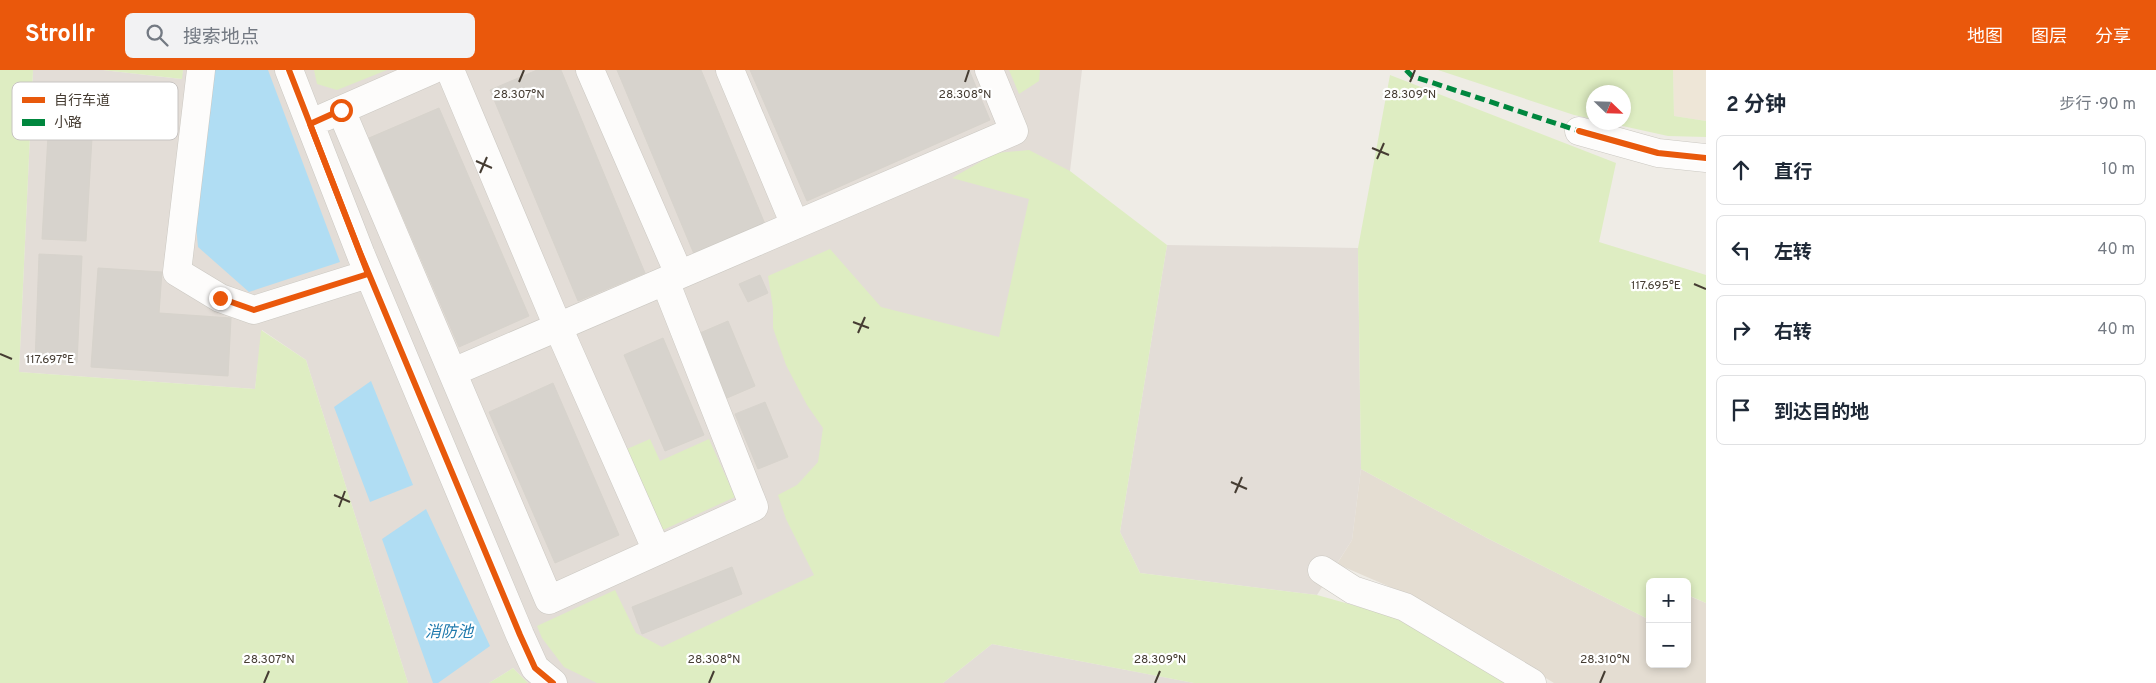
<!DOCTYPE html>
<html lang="zh">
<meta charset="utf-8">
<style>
:root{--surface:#fff;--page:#f2f2f3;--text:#1f2937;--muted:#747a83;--line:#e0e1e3;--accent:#ea580c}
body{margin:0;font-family:Overpass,"Noto Sans SC",sans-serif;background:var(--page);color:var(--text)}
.controls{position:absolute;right:15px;bottom:15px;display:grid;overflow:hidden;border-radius:8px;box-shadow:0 2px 8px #0003}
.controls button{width:45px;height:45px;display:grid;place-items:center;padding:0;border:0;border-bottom:1px solid var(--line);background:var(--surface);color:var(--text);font:25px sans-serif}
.compass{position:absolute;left:1586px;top:15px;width:45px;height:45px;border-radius:50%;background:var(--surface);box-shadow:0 2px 8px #0003;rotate:113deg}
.stop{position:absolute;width:15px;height:15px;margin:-11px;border:4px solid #ea580c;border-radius:50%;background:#fff}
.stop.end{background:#ea580c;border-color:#fff;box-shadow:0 1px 5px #0008}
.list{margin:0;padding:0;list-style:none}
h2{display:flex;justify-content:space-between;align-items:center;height:65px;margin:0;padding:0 20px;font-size:21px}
h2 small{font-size:16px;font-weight:400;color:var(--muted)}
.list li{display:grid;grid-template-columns:32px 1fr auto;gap:15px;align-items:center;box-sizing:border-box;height:70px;margin:0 10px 10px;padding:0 10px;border:1px solid var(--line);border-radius:8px}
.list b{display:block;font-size:19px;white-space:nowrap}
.list em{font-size:16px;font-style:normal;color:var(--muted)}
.icon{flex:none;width:28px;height:28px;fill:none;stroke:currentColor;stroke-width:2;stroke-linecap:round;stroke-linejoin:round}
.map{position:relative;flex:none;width:1706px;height:613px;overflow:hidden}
header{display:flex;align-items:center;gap:30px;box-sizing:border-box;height:70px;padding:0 25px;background:var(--accent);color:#fff}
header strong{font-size:24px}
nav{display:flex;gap:28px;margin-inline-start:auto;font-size:18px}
.search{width:350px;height:45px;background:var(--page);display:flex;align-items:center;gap:12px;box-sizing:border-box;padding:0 18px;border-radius:8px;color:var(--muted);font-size:19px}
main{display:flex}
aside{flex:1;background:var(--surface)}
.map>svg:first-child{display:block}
</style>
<header>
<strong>Strollr</strong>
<div class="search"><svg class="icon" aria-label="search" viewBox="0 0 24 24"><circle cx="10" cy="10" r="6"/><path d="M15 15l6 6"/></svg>搜索地点</div>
<nav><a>地图</a><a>图层</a><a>分享</a></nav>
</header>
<main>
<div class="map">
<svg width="1706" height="613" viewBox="0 0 1706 613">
<rect width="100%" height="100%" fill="#efece6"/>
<path fill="#e4ddd2" d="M 1361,399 L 1487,468 L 1650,550 L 1650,594 L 1687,594 L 1687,528 L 1689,526 L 1706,533 L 1706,613 L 1554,613 L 1411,526 L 1337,494 L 1352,470 Z"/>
<path fill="#e3ddd7" d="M 33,0 L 103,0 L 181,9 L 183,0 L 1082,0 L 1070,101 L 993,474 L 820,613 L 528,613 L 513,598 L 489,613 L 408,613 L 306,290 L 262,260 L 255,319 L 19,302 Z
M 1167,175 L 1358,178 L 1361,399 L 1352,470 L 1317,525 L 1140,503 L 1120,462 Z
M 992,574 L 1194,613 L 943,613 Z"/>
<path fill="#eee6d7" d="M 1673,0 L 1706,0 L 1706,51 L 1674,46 Z"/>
<path fill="#deedc2" d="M 0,0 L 33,0 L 19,302 L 255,319 L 261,260 L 306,290 L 408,613 L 0,613 Z
M 103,0 L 183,0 L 182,9 Z
M 314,0 L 387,0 L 337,20 L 317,14 Z
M 1009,0 L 1040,0 L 1039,11 L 1019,24 Z
M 1438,0 L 1673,0 L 1674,46 L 1706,51 L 1706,67 L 1668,66 L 1609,53 L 1624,52 L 1624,22 L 1594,22 L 1593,49 L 1574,45 Z
M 1390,5 L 1616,93 L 1599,172 L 1706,205 L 1706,533 L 1690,526 L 1687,528 L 1687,512 L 1650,512 L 1650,550 L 1487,468 L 1361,399 L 1358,178 Z
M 1029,80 L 1070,101 L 1167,175 L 1120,462 L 1140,503 L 1317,525 L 1406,550 L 1506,613 L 1194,613 L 992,574 L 943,613 L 597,613 L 564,597 L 542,568 L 537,556 L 615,520 L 636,563 L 662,577 L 814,505 L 786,449 L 778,425 L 797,415 L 818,392 L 823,358 L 807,335 L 786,295 L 773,258 L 773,238 L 768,206 L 830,179 L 881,237 L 999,267 L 1029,129 L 952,108 L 996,83 Z
M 650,369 L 660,391 L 709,369 L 735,427 L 663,460 L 627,379 Z
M 513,598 L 528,613 L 489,613 Z"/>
<path fill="#b0ddf3" d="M 209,0 L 268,0 L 340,192 L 249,222 L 198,177 L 194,135 Z
M 371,311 L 413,415 L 370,432 L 334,337 Z
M 426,439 L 490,576 L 438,613 L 433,613 L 382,469 Z"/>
<path fill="#d7d3cd" stroke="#d7d3cc" d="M 537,0 L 561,0 L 645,203 L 578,231 L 490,20 Z
M 617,0 L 701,0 L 765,154 L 694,184 Z
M 750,0 L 969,0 L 990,50 L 807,131 Z
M 51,14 L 95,16 L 86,171 L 42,169 Z
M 439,38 L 529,246 L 459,277 L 369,68 Z
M 39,184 L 82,186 L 77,293 L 35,292 Z
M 98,198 L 162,202 L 159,243 L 231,248 L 228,306 L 91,297 Z
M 760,205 L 768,223 L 748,232 L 739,214 Z
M 728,251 L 755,316 L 727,328 L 700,263 Z
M 663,268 L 704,365 L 665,381 L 624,285 Z
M 553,313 L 619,465 L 555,493 L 489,342 Z
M 765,332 L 788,387 L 758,399 L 735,344 Z
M 732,497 L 742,524 L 642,564 L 632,537 Z"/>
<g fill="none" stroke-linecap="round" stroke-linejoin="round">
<defs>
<path id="minor" d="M 201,0 L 177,202 L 220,228 L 254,240 L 368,204
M 289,0 L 361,185 L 520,565 L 535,598 L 553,613
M 450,0 L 558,257 L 657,481
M 590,0 L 679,204
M 730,0 L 795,155
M 341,40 L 549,530 L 754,437 L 665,211
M 325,47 L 432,0
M 1579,61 L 1658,83 L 1706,88
M 453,302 L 1014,61 L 989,0
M 1322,500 L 1353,520 L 1405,537 L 1532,613"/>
</defs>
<use href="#minor" stroke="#cbc8c2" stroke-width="29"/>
<use href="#minor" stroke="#fdfcfb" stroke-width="28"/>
<path stroke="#00873e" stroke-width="5" stroke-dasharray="10 5" stroke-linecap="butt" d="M 1406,0 L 1412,6 L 1579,61"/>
<defs>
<path id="cycleway" d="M 289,0 L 361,185 L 520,565 L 535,598 L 553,613
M 1579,61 L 1658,83 L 1706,88"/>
</defs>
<use href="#cycleway" stroke="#fff" stroke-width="9"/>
<use href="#cycleway" stroke="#e8590c" stroke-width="6"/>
</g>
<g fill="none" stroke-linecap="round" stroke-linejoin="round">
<path stroke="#ea580c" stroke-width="6" d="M 220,228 L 254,240 L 368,204 L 310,54 L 341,40"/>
</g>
<path fill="none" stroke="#453c32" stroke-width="2" d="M 519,12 L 524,0M 965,12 L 969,0M 1410,12 L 1415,0M 1372,78 L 1389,85M 1377,89 L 1384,73M 476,91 L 492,98M 480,103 L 487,87M 1694,214 L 1706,219M 853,252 L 869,258M 858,263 L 865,247M 0,284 L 12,289M 1231,412 L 1247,419M 1235,423 L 1242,407M 334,425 L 350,432M 339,437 L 345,421M 264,613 L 269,601M 709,613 L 714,601M 1155,613 L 1160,601M 1600,613 L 1605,601"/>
<g text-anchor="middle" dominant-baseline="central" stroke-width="4.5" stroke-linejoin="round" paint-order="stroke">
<g font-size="16" font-style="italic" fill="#1e79ac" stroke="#fff">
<text x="449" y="563">消防池</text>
</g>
</g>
<rect x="12" y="12" width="166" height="58" rx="8" fill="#fff" stroke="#c7c4c2" stroke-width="1"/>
<rect x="22" y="27" width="23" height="6" fill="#e8590c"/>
<rect x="22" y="49" width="23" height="7" fill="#00873e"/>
<g font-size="14" fill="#453c32">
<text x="54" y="35">自行车道</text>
<text x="54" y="57">小路</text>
</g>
<g font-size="12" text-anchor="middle" fill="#453c32" stroke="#fff" stroke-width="4.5" stroke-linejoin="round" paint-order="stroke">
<text x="519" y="28">28.307°N</text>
<text x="965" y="28">28.308°N</text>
<text x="1410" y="28">28.309°N</text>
<text x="1656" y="219">117.695°E</text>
<text x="50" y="293">117.697°E</text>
<text x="269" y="593">28.307°N</text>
<text x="714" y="593">28.308°N</text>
<text x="1160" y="593">28.309°N</text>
<text x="1605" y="593">28.310°N</text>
</g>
</svg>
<div class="controls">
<button>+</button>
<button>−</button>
</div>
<svg class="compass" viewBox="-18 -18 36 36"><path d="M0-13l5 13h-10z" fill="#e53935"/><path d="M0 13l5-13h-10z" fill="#747a83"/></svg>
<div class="stop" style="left:341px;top:40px"></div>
<div class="stop end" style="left:220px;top:228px"></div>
</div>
<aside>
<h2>2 分钟<small>步行 · 90 m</small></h2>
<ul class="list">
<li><svg class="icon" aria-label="ahead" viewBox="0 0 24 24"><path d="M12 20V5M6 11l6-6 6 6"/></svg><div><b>直行</b></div><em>10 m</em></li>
<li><svg class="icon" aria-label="left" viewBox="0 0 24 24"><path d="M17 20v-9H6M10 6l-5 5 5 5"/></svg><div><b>左转</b></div><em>40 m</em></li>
<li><svg class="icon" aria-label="right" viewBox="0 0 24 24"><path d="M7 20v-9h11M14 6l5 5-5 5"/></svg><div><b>右转</b></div><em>40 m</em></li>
<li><svg class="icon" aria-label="arrive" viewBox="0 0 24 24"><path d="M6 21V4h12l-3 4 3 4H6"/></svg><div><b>到达目的地</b></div></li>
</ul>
</aside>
</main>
